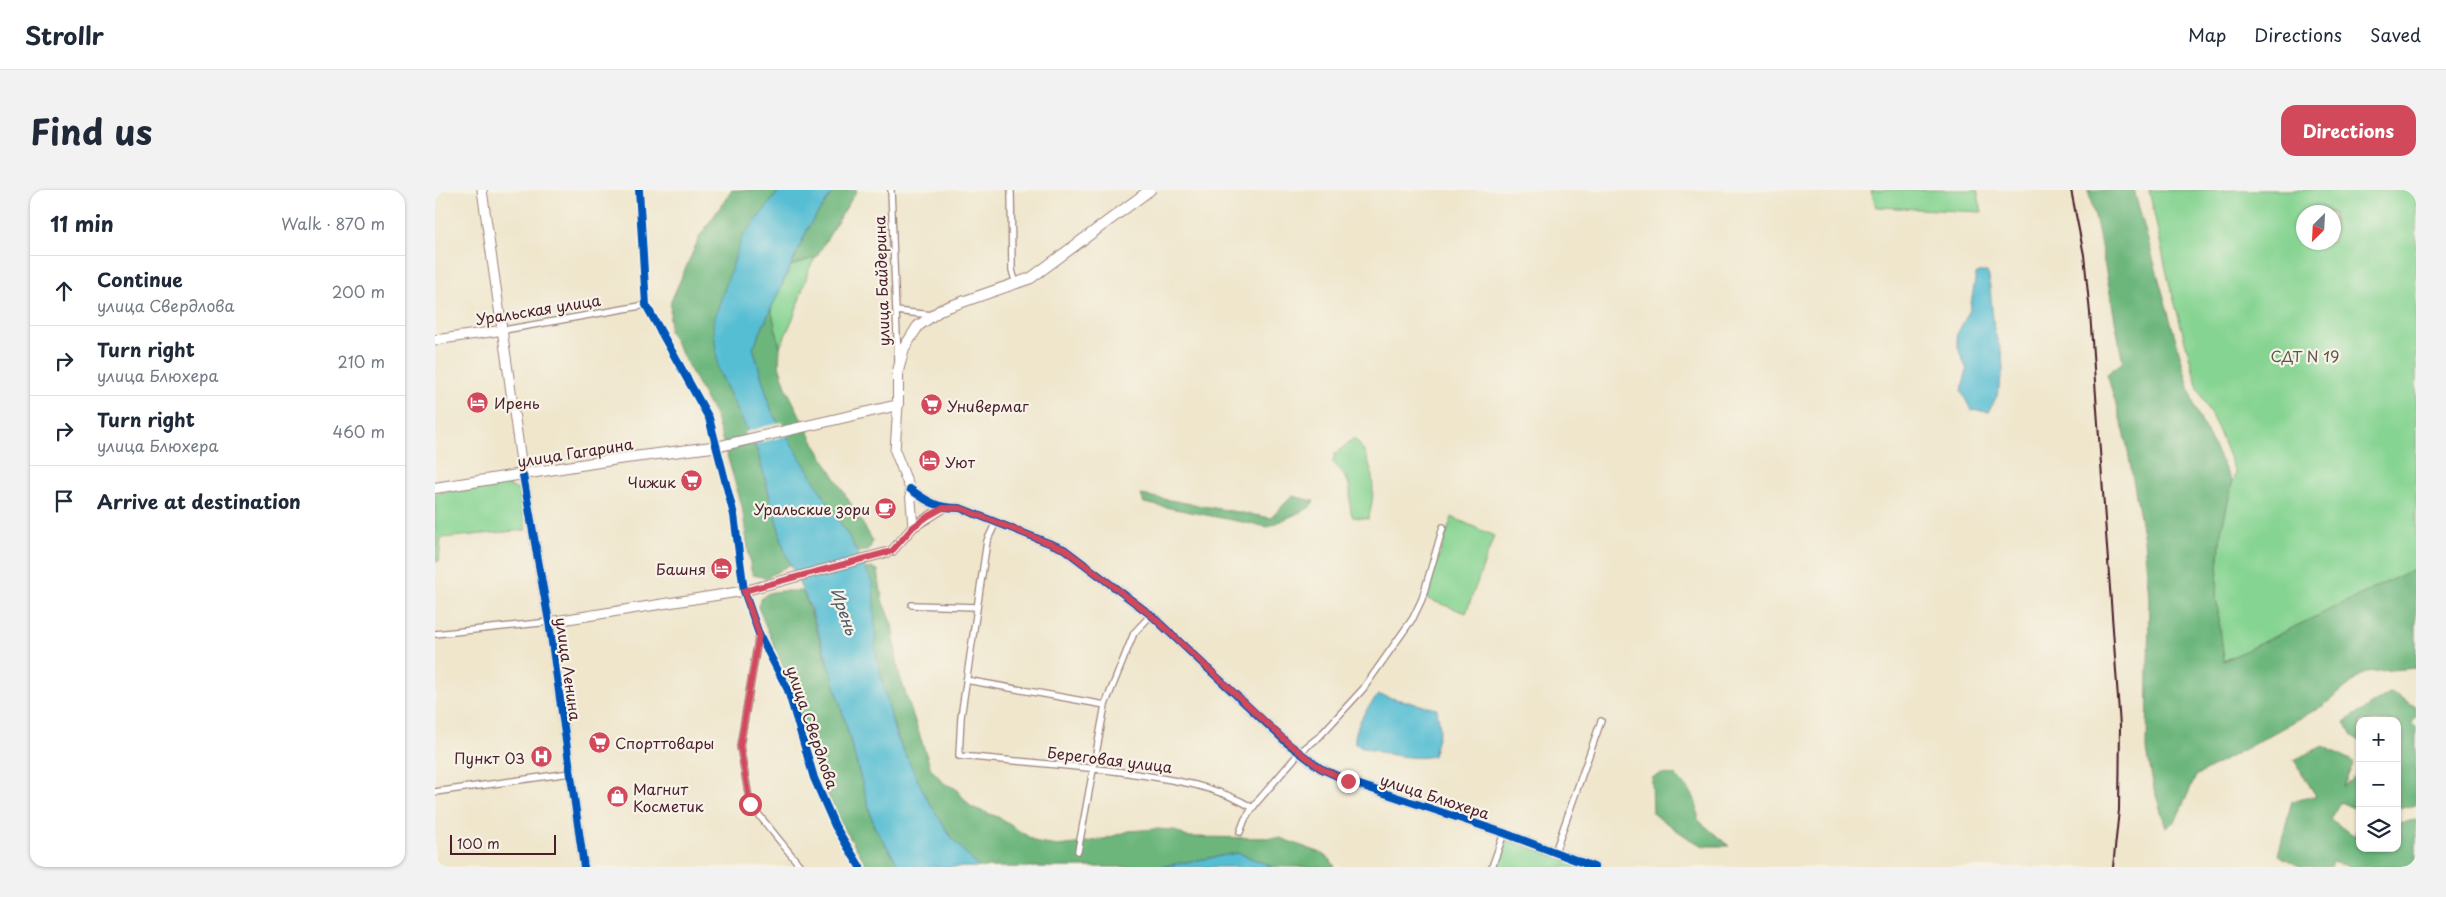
<!DOCTYPE html>
<meta charset="utf-8">
<style>
:root{--surface:#fff;--page:#f2f2f3;--text:#1f2937;--muted:#747a83;--line:#e0e1e3;--accent:#d1495b}
body{margin:0;font-family:"Playpen Sans",sans-serif;background:var(--page);color:var(--text)}
.controls{position:absolute;right:15px;bottom:15px;display:grid;overflow:hidden;border-radius:10px;box-shadow:0 1px 4px #0004}
.controls button{width:45px;height:45px;display:grid;place-items:center;padding:0;border:0;border-bottom:1px solid var(--line);background:var(--surface);color:var(--text);font:25px sans-serif}
.compass{position:absolute;left:1861px;top:15px;width:45px;height:45px;border-radius:50%;background:var(--surface);box-shadow:0 1px 4px #0004;rotate:204deg}
.scale{position:absolute;left:15px;bottom:12px;width:106px;box-sizing:border-box;padding-left:5px;border:2px solid #4a1f2b;border-top:0;font-size:14px;line-height:18px;white-space:nowrap;color:#4a1f2b;-webkit-text-stroke:4px #f7f3e8;paint-order:stroke}
.stop{position:absolute;width:15px;height:15px;margin:-11px;border:4px solid #d1495b;border-radius:50%;background:#fff}
.stop.end{background:#d1495b;border-color:#fff;box-shadow:0 1px 5px #0008}
.list{margin:0;padding:0;list-style:none}
h2{display:flex;justify-content:space-between;align-items:center;height:65px;margin:0;padding:0 20px;font-size:21px}
h2 small{font-size:16px;font-weight:400;color:var(--muted)}
.list li{display:grid;grid-template-columns:32px 1fr auto;gap:15px;align-items:center;box-sizing:border-box;height:70px;padding:0 20px;border-top:1px solid var(--line)}
.list b{display:block;font-size:19px;white-space:nowrap}
.list p{margin:0;font-size:16px;white-space:nowrap;color:var(--muted)}
.list em{font-size:16px;font-style:normal;color:var(--muted)}
.icon{flex:none;width:28px;height:28px;fill:none;stroke:currentColor;stroke-width:2;stroke-linecap:round;stroke-linejoin:round}
.map{position:relative;flex:none;width:1981px;height:677px;overflow:hidden;border-radius:15px}
header{display:flex;align-items:center;gap:30px;box-sizing:border-box;height:70px;padding:0 25px;background:var(--surface);border-bottom:1px solid var(--line)}
header strong{font-size:24px}
nav{display:flex;gap:28px;margin-inline-start:auto;font-size:18px}
.intro{display:flex;align-items:center;justify-content:space-between;box-sizing:border-box;height:120px;padding:0 30px}
h1{margin:0;font-size:35px}
.button{padding:12px 22px;border-radius:15px;background:var(--accent);color:#fff;font-size:18px;font-weight:700}
main{display:flex;gap:30px;padding:0 30px}
aside{flex:1;background:var(--surface);border-radius:15px;box-shadow:0 1px 4px #0004}
.map>svg:first-child{display:block}
</style>
<header>
<strong>Strollr</strong>
<nav><a>Map</a><a>Directions</a><a>Saved</a></nav>
</header>
<div class="intro"><h1>Find us</h1><a class="button">Directions</a></div>
<main>
<aside>
<h2>11 min<small>Walk · 870 m</small></h2>
<ul class="list">
<li><svg class="icon" aria-label="ahead" viewBox="0 0 24 24"><path d="M12 20V5M6 11l6-6 6 6"/></svg><div><b>Continue</b><p>улица Свердлова</p></div><em>200 m</em></li>
<li><svg class="icon" aria-label="right" viewBox="0 0 24 24"><path d="M7 20v-9h11M14 6l5 5-5 5"/></svg><div><b>Turn right</b><p>улица Блюхера</p></div><em>210 m</em></li>
<li><svg class="icon" aria-label="right" viewBox="0 0 24 24"><path d="M7 20v-9h11M14 6l5 5-5 5"/></svg><div><b>Turn right</b><p>улица Блюхера</p></div><em>460 m</em></li>
<li><svg class="icon" aria-label="arrive" viewBox="0 0 24 24"><path d="M6 21V4h12l-3 4 3 4H6"/></svg><div><b>Arrive at destination</b></div></li>
</ul>
</aside>
<div class="map">
<svg width="1981" height="677" viewBox="0 0 1981 677">
<rect width="100%" height="100%" fill="#f7f3e8"/>
<filter id="ink" filterUnits="userSpaceOnUse"><feTurbulence type="fractalNoise" baseFrequency=".02" numOctaves="2"/><feDisplacementMap in="SourceGraphic" scale="10" xChannelSelector="R" yChannelSelector="G"/><feConvolveMatrix kernelMatrix="1 2 1 2 8 2 1 2 1" color-interpolation-filters="sRGB"/></filter>
<filter id="wash" filterUnits="userSpaceOnUse"><feTurbulence type="fractalNoise" baseFrequency=".0096" numOctaves="4" result="noise"/><feDisplacementMap in="SourceGraphic" scale="20" xChannelSelector="R" yChannelSelector="G"/><feGaussianBlur stdDeviation="1.12" result="paint"/><feColorMatrix in="noise" values="0 0 0 0 0 0 0 0 0 0 0 0 0 0 0 0 0 1.4 0 .05"/><feComposite in="paint" operator="in"/></filter>
<g filter="url(#wash)">
<rect width="100%" height="100%" fill="#efe6cc"/>
<path fill="#86d492" stroke="#687a5e" fill-rule="evenodd" d="M 1436,0 L 1542,0 L 1547,22 L 1441,17 Z
M 1714,0 L 1981,0 L 1981,378 L 1789,471 L 1781,405 L 1786,342 L 1800,282 L 1783,239 L 1763,199 L 1733,88 ZM 1868,22 L 1898,22 L 1898,52 L 1868,52 Z
M 381,67 L 374,79 L 359,126 L 345,157 L 336,119 L 356,76 Z
M 919,248 C 939,269 942,302 933,329 L 918,327 C 912,316 918,304 913,292 C 910,284 903,278 898,272 L 900,264 Z
M 72,294 L 84,301 L 91,340 L 6,348 L 4,371 L 0,371 L 0,303 Z
M 1017,327 L 1059,346 L 1031,423 L 990,408 Z
M 1070,651 L 1076,651 L 1151,677 L 1060,677 Z"/>
<path fill="#6cb67c" stroke="#5b6a54" d="M 297,0 L 345,0 L 307,48 L 283,179 L 323,263 L 350,362 L 356,374 L 331,388 L 318,385 L 316,380 L 307,316 L 281,228 L 234,140 L 236,111 L 265,46 Z
M 399,0 L 422,0 L 381,67 L 356,76 L 374,36 Z
M 1653,0 L 1699,0 L 1760,219 L 1797,293 L 1786,342 L 1781,405 L 1789,471 L 1981,378 L 1981,478 L 1930,482 L 1889,515 L 1761,586 L 1741,630 L 1731,638 L 1719,599 L 1712,560 L 1714,407 L 1709,350 L 1690,245 L 1672,184 L 1688,172 L 1662,35 Z
M 336,119 L 345,157 L 344,175 L 352,200 L 378,251 L 438,351 L 433,361 L 422,362 L 337,222 L 318,158 Z
M 706,305 L 836,328 L 857,306 L 879,311 L 874,318 L 833,337 L 709,313 Z
M 438,378 L 443,380 L 447,410 L 457,435 L 464,484 L 496,579 L 510,594 L 520,598 L 536,617 L 563,627 L 603,653 L 623,656 L 640,654 L 669,649 L 694,641 L 720,639 L 739,640 L 752,647 L 845,648 L 886,663 L 895,669 L 900,677 L 838,677 L 803,663 L 723,677 L 543,677 C 534,667 523,657 515,646 C 478,594 451,529 441,465 C 436,436 444,406 430,379 Z
M 347,401 L 368,401 L 398,488 L 439,636 L 465,677 L 433,677 L 405,632 L 384,584 L 357,498 L 323,417 C 327,403 334,402 347,401 Z
M 1956,502 L 1981,517 L 1981,526 L 1977,533 L 1981,537 L 1981,615 L 1962,619 L 1962,531 L 1925,531 L 1925,551 L 1917,546 L 1909,532 Z
M 1888,556 L 1919,572 L 1908,597 L 1925,581 L 1925,621 L 1905,612 L 1895,629 L 1920,646 L 1922,637 L 1925,637 L 1925,658 L 1962,658 L 1962,633 L 1981,630 L 1981,677 L 1918,677 L 1896,672 L 1896,677 L 1866,677 L 1843,665 L 1857,611 L 1881,606 L 1859,570 Z
M 1226,584 L 1240,585 C 1256,601 1263,607 1263,630 L 1294,656 L 1269,656 L 1256,650 L 1218,624 L 1217,588 Z"/>
<path fill="#56bed3" stroke="#506e7f" d="M 345,0 L 399,0 L 374,36 L 318,158 L 337,222 L 414,347 L 438,394 L 441,465 L 460,543 L 492,609 L 516,647 L 543,677 L 465,677 L 439,636 L 398,488 L 375,417 L 350,362 L 323,263 L 283,179 L 278,133 L 307,48 Z
M 1544,82 L 1552,82 L 1554,87 L 1559,140 L 1567,164 L 1568,180 L 1562,206 L 1553,222 L 1536,220 L 1526,201 L 1532,180 L 1523,158 L 1521,146 L 1535,120 L 1541,84 Z
M 944,505 L 1002,519 L 1005,539 L 998,566 C 977,571 939,562 920,554 C 918,538 933,515 944,505 Z
M 803,663 L 838,677 L 723,677 Z"/>
<path fill="#efe6cc" d="M 346,232 L 354,245 L 316,255 L 310,242 Z"/>
</g>
<g filter="url(#ink)">
<g fill="none" stroke-linecap="round" stroke-linejoin="round">
<defs>
<path id="street" d="M 204,0 L 211,115 L 274,228 L 299,325 L 309,401 L 324,444 L 353,500 L 379,588 L 400,636 L 425,677
M 456,0 L 463,170
M 576,0 L 577,80 L 581,94
M 461,121 L 497,125
M 69,140 L 211,115
M 561,332 L 552,351 L 526,527 L 524,566 C 578,571 633,575 687,582 C 732,589 778,594 818,618
M 477,415 L 542,417
M 0,444 L 114,432
M 324,444 L 305,556 L 315,614 L 366,677
M 531,490 L 670,515
M 0,602 L 135,583
M 805,642 L 810,629 L 822,612 L 865,562 L 884,547 L 928,499 L 978,428 L 987,409 L 1008,337
M 643,661 L 670,515 L 699,443 L 716,425
M 1120,662 L 1166,531
M 1057,677 L 1069,643"/>
<path id="secondary" d="M 47,0 L 88,285 L 114,432 L 149,677
M 0,150 L 69,140
M 463,215 L 460,261 L 475,299 L 478,337
M 475,299 C 493,312 502,318 525,318 L 629,359 L 716,425 L 852,553 L 885,578 L 913,591 L 1069,643 L 1159,677
M 114,432 L 309,401 L 457,361 L 478,337 L 508,318"/>
<path id="primary" d="M 0,298 L 183,269 L 285,256 L 463,215 L 463,181 L 469,158 L 483,136 L 507,119 L 596,88 L 715,0"/>
</defs>
<use href="#street" stroke="#9c827c" stroke-width="8"/>
<use href="#secondary" stroke="#9c827c" stroke-width="11"/>
<use href="#primary" stroke="#9c827c" stroke-width="12"/>
<use href="#street" stroke="#fff" stroke-width="5.5"/>
<use href="#secondary" stroke="#fff" stroke-width="9"/>
<use href="#primary" stroke="#fff" stroke-width="10"/>
<path stroke="#4a1f2b" stroke-width="2" d="M 1636,0 L 1649,65 L 1655,123 L 1685,536 L 1684,620 L 1678,677"/>
<defs>
<path id="cycleway" d="M 204,0 L 211,115 L 274,228 L 299,325 L 309,401 L 324,444 L 353,500 L 379,588 L 400,636 L 425,677
M 88,285 L 114,432 L 149,677
M 475,299 C 493,312 502,318 525,318 L 629,359 L 716,425 L 852,553 L 885,578 L 913,591 L 1069,643 L 1159,677"/>
</defs>
<use href="#cycleway" stroke="#f7f3e8" stroke-width="11"/>
<use href="#cycleway" stroke="#0057b8" stroke-width="8"/>
</g>
</g>
<g fill="none" stroke-linecap="round" stroke-linejoin="round" filter="url(#ink)">
<path stroke="#d1495b" stroke-width="6" d="M 315,614 L 305,556 L 324,444 L 309,401 L 457,361 L 478,337 L 492,327 L 508,318 L 525,318 L 629,359 L 716,425 L 852,552 L 885,578 L 913,591"/>
</g>
<defs>
<symbol id="hotel-disc" viewBox="-11 -11 22 22"><circle r="9.5" fill="#d1495b" stroke="#f7f3e8"/><path d="M-6-4.5h1.5V1H6V5H4.5V3h-9V5H-6ZM-4 0a1.8 1.8 0 1 1 3.6 0ZM.5 0V-2.5h3Q6-2.5 6 0Z" fill="#fff"/></symbol>
<symbol id="supermarket-disc" viewBox="-11 -11 22 22"><circle r="9.5" fill="#d1495b" stroke="#f7f3e8"/><path d="M-6-5.5h2.5l.6 2H6L4.5 2H-2.5L-4.4-4H-6ZM-1.5 3.2a1.3 1.3 0 1 0 .1 0ZM3 3.2a1.3 1.3 0 1 0 .1 0Z" fill="#fff"/></symbol>
<symbol id="cafe-disc" viewBox="-11 -11 22 22"><circle r="9.5" fill="#d1495b" stroke="#f7f3e8"/><path d="M-5.5-4.5H6V0H3Q3 3.5 0 3.5H-2.5Q-5.5 3.5-5.5 0ZM3-3.2v2h1.7v-2ZM-6 4.5H4V6H-6Z" fill="#fff"/></symbol>
<symbol id="hospital-disc" viewBox="-11 -11 22 22"><circle r="9.5" fill="#d1495b" stroke="#f7f3e8"/><path d="M-5-5h3v3.5h4V-5h3V5h-3V1.5h-4V5h-3Z" fill="#fff"/></symbol>
<symbol id="shop-disc" viewBox="-11 -11 22 22"><circle r="9.5" fill="#d1495b" stroke="#f7f3e8"/><path d="M-5-2.5h2.3a2.7 3.5 0 0 1 5.4 0H5L5.5 6h-11ZM-1.5-2.5h3a1.5 2.3 0 0 0-3 0Z" fill="#fff"/></symbol>
</defs>
<g fill-rule="evenodd">
<use href="#hotel-disc" x="30" y="200" width="25" height="25"/>
<use href="#supermarket-disc" x="484" y="202" width="25" height="25"/>
<use href="#hotel-disc" x="482" y="258" width="25" height="25"/>
<use href="#supermarket-disc" x="244" y="278" width="25" height="25"/>
<use href="#cafe-disc" x="438" y="306" width="25" height="25"/>
<use href="#hotel-disc" x="274" y="366" width="25" height="25"/>
<use href="#supermarket-disc" x="152" y="540" width="25" height="25"/>
<use href="#hospital-disc" x="94" y="554" width="25" height="25"/>
<use href="#shop-disc" x="170" y="594" width="25" height="25"/>
</g>
<g text-anchor="middle" dominant-baseline="central" stroke-width="4.5" stroke-linejoin="round" paint-order="stroke">
<g font-size="15" fill="#4a1f2b" stroke="#f7f3e8">
<text transform="translate(446 91) rotate(-92)">улица Байдерина</text>
<text transform="translate(103 119) rotate(-9)">Уральская улица</text>
<text transform="translate(140 262) rotate(-9)">улица Гагарина</text>
<text transform="translate(134 479) rotate(82)">улица Ленина</text>
<text transform="translate(378 537) rotate(71)">улица Свердлова</text>
<text transform="translate(675 569) rotate(7)">Береговая улица</text>
<text transform="translate(1000 606) rotate(18)">улица Блюхера</text>
</g>
<g font-size="15" fill="#5c554a" stroke="#f7f3e8">
<text x="1870" y="165">СДТ N 19</text>
</g>
<g font-size="15" fill="#4a1f2b" stroke="#f7f3e8" text-anchor="start">
<text x="59" y="212">Ирень</text>
<text x="512" y="215">Универмаг</text>
<text x="510" y="271">Уют</text>
<text x="241" y="291" text-anchor="end">Чижик</text>
<text x="435" y="318" text-anchor="end">Уральские зори</text>
<text x="271" y="378" text-anchor="end">Башня</text>
<text x="180" y="552">Спорттовары</text>
<text x="90" y="567" text-anchor="end">Пункт 03</text>
<text x="198" y="598">Магнит<tspan x="198" dy="17">Косметик</tspan></text>
</g>
<g font-size="16" font-style="italic" fill="#4e5766" stroke="#f7f3e8">
<text transform="translate(410 421) rotate(71)">Ирень</text>
</g>
</g>
</svg>
<div class="controls">
<button>+</button>
<button>−</button>
<button><svg class="icon" aria-label="layers" viewBox="0 0 24 24"><path d="M12 4l9 5-9 5-9-5zM3 14l9 5 9-5"/></svg></button>
</div>
<svg class="compass" viewBox="-18 -18 36 36"><path d="M0-13l5 13h-10z" fill="#e53935"/><path d="M0 13l5-13h-10z" fill="#747a83"/></svg>
<div class="scale">100 m</div>
<div class="stop" style="left:315px;top:614px"></div>
<div class="stop end" style="left:913px;top:591px"></div>
</div>
</main>
